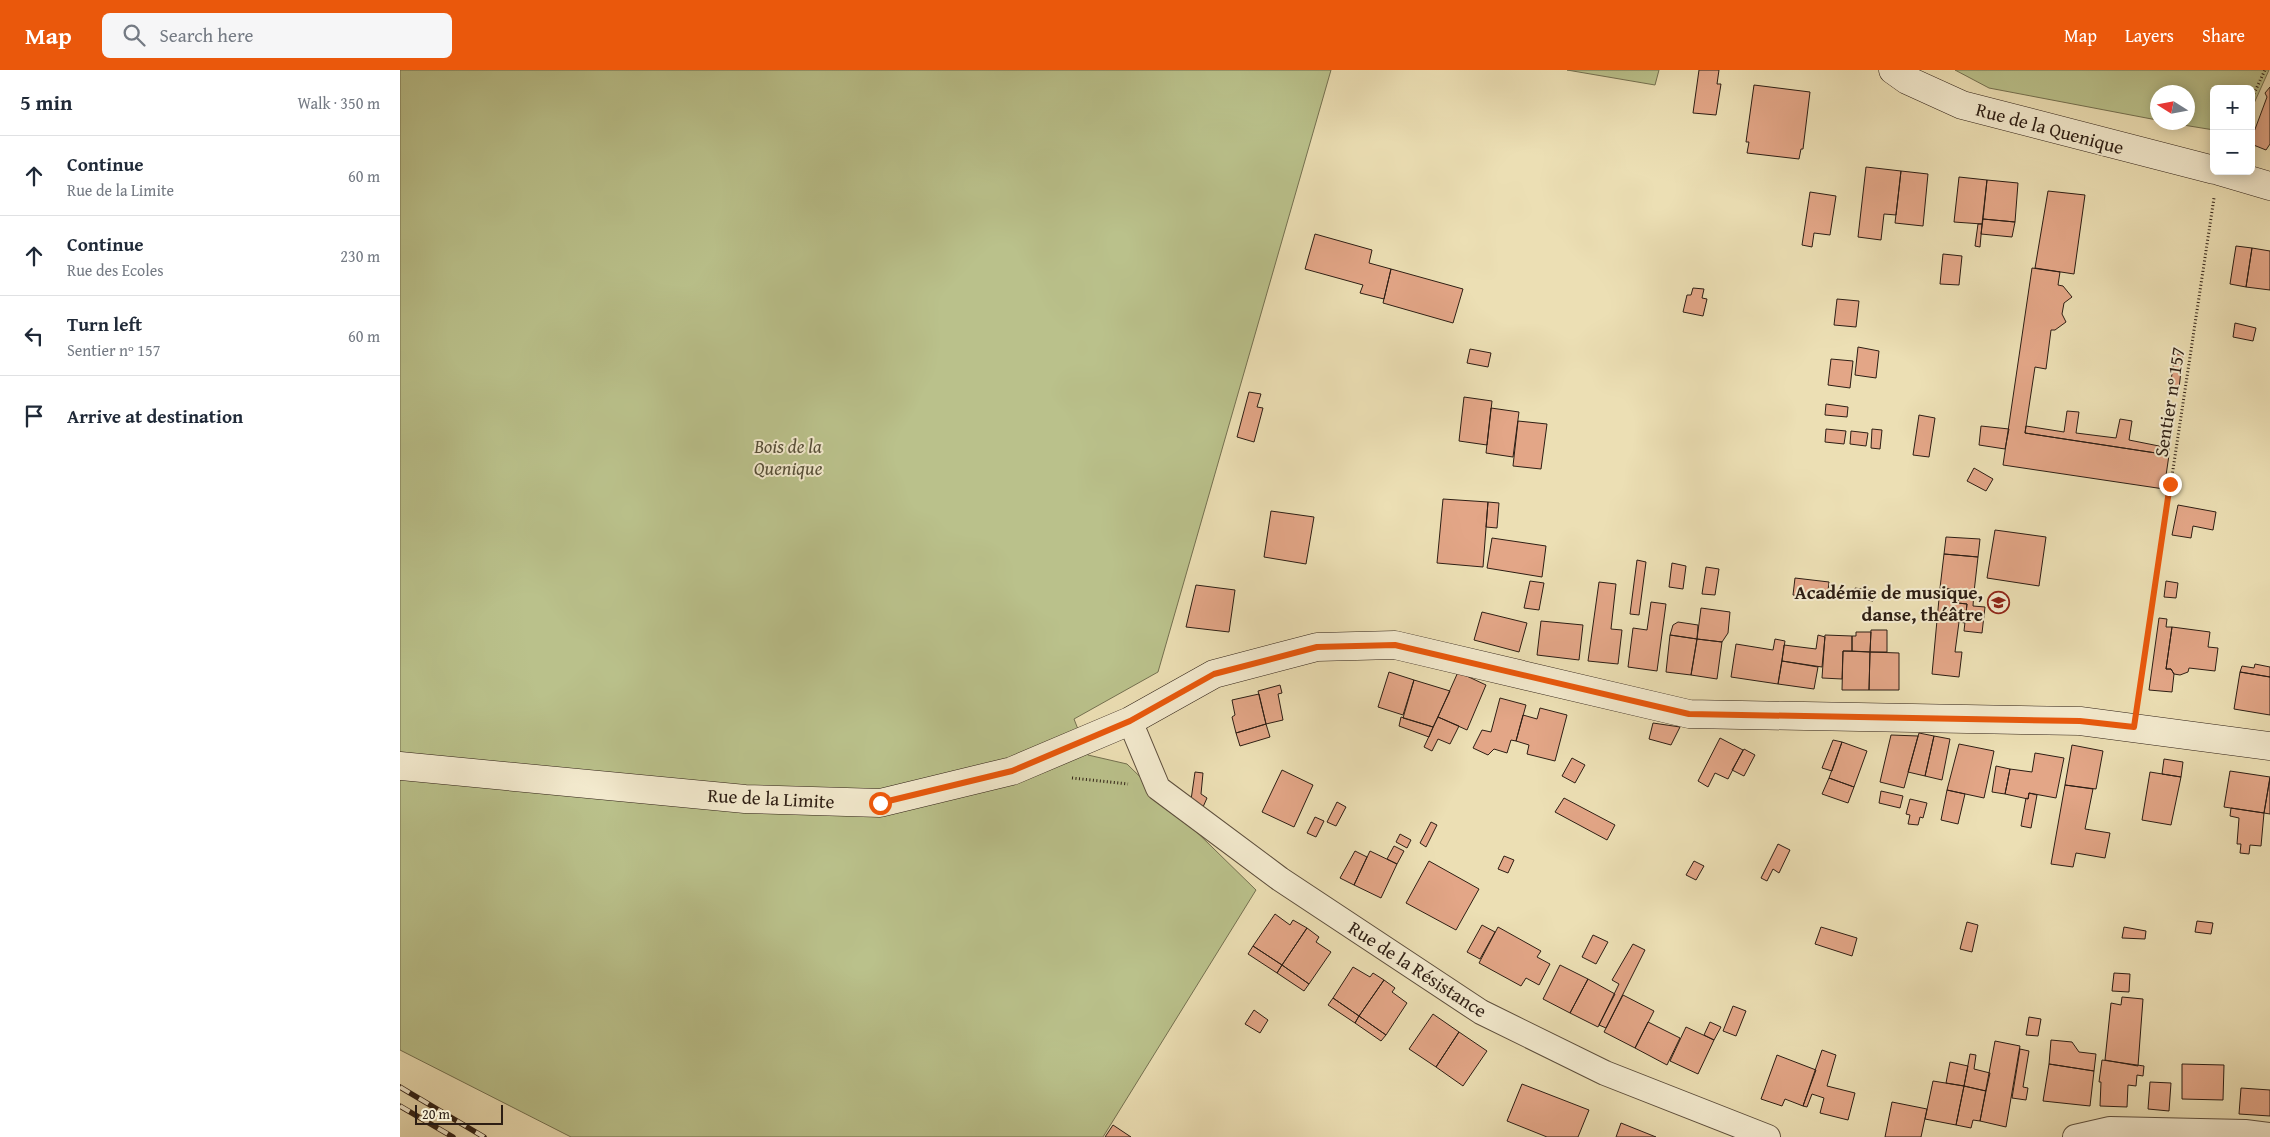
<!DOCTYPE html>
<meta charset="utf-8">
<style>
:root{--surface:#fff;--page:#f6f6f7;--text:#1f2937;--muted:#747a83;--line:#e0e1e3;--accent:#ea580c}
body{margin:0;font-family:"Gentium Book Plus",serif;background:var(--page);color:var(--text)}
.controls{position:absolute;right:15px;top:15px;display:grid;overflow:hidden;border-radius:8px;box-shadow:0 2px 12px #0003}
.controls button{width:45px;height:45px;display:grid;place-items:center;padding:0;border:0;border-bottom:1px solid var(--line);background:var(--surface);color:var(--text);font:25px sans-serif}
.compass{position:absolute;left:1750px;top:15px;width:45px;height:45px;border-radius:50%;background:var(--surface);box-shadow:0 2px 12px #0003;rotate:281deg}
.scale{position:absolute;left:15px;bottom:12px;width:88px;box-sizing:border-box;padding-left:5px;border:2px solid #2d1e14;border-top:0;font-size:14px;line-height:18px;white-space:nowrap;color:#2d1e14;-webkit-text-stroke:4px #f3eace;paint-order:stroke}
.stop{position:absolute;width:15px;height:15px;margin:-11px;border:4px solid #ea580c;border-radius:50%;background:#fff}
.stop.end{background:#ea580c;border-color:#fff;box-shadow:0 1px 5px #0008}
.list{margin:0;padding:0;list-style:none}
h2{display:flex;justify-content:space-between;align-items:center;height:65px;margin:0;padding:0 20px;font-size:21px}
h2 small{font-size:16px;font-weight:400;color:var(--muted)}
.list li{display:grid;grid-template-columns:32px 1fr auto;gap:15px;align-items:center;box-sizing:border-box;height:80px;padding:0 20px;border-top:1px solid var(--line)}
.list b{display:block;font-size:19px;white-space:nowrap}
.list p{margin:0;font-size:16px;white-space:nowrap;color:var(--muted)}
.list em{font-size:16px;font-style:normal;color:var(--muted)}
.icon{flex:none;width:28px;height:28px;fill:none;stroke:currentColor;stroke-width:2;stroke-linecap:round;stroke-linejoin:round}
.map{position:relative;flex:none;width:1870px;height:1067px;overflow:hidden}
header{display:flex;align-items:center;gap:30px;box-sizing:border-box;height:70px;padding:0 25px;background:var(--accent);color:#fff}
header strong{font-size:24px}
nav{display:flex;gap:28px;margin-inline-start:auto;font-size:18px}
.search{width:350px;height:45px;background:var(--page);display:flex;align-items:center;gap:12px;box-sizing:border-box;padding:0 18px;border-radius:8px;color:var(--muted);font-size:19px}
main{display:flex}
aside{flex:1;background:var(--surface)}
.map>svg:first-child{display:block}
</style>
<header>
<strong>Map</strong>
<div class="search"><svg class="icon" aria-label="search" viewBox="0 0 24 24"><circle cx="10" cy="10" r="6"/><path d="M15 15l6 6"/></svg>Search here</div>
<nav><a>Map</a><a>Layers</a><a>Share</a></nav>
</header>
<main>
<aside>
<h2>5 min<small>Walk · 350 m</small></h2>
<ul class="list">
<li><svg class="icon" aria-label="ahead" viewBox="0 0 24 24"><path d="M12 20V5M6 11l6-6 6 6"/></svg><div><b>Continue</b><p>Rue de la Limite</p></div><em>60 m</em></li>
<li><svg class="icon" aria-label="ahead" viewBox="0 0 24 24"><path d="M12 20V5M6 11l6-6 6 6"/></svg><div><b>Continue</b><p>Rue des Ecoles</p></div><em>230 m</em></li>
<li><svg class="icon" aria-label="left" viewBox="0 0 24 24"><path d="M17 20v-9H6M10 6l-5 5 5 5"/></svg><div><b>Turn left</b><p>Sentier nᵒ 157</p></div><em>60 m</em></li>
<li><svg class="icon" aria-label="arrive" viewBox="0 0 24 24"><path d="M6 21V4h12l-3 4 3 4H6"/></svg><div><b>Arrive at destination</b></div></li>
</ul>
</aside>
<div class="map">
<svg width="1870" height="1067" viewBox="0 0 1870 1067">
<rect width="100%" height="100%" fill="#ecdfb4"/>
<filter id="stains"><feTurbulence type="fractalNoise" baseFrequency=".004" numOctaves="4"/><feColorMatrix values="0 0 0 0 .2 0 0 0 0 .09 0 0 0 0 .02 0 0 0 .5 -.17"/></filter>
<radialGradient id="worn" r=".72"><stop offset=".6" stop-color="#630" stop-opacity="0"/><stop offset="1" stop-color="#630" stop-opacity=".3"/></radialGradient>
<path fill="#bac18b" stroke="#747050" d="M 0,0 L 931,0 L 758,602 L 674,649 L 688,685 L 727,694 L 856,820 L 703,1067 L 171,1067 L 0,980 Z
M 1167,0 L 1259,0 L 1255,15 Z
M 1555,0 L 1869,0 L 1851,40 L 1851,19 L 1814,19 L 1814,60 L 1771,53 L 1788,52 L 1788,22 L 1758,22 L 1757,50 L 1589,18 Z"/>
<path fill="#e3a687" stroke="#2d1e14" d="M 1319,0 L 1317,14 L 1321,14 L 1316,45 L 1293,43 L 1299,0 Z
M 1354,15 L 1410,22 L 1403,79 L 1401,79 L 1399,89 L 1347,83 L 1349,72 L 1346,72 Z
M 1870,17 L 1870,74 L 1866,80 L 1851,74 L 1851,70 L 1867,27 L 1865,23 Z
M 1466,97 L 1501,101 L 1496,145 L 1484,144 L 1481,170 L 1458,167 Z
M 1501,101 L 1528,104 L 1523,156 L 1495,153 Z
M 1559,107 L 1587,110 L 1582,154 L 1554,152 Z
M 1587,110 L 1618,113 L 1615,152 L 1583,149 Z
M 1648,121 L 1685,125 L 1674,204 L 1635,198 Z
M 1410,122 L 1436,126 L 1430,165 L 1414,163 L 1412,177 L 1402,175 Z
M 1583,149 L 1615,152 L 1612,167 L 1581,164 Z
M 1578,154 L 1582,154 L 1580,177 L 1575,176 Z
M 915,164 L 972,180 L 969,193 L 991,199 L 984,229 L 960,223 L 963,215 L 905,199 Z
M 1836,176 L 1852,178 L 1846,217 L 1830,214 Z
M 1852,178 L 1870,181 L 1870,220 L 1846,217 Z
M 1543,184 L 1562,186 L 1559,215 L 1540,214 Z
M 1632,198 L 1660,202 L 1658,215 L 1663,216 L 1672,227 L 1664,233 L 1662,244 L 1666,252 L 1655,260 L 1651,260 L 1646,299 L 1635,297 L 1625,363 L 1769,385 L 1764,419 L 1603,395 Z
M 991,199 L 1063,219 L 1053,253 L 983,233 Z
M 1293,218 L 1304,219 L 1302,228 L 1307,229 L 1303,246 L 1283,242 L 1287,225 L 1291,225 Z
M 1437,229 L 1459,231 L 1456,257 L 1434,255 Z
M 1835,253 L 1856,258 L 1853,271 L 1833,267 Z
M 1458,277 L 1479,281 L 1476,308 L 1455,305 Z
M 1070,279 L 1091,283 L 1088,297 L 1067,293 Z
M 1775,284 L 1783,284 L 1779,318 L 1770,317 Z
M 1431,289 L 1453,291 L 1450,318 L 1428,315 Z
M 849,322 L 861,324 L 857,337 L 863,338 L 854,372 L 837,367 Z
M 1064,327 L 1092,331 L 1087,375 L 1059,371 Z
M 1426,334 L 1448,337 L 1447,347 L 1425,345 Z
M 1091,338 L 1119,342 L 1113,387 L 1086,383 Z
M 1667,341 L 1679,342 L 1676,363 L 1716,368 L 1720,349 L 1732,351 L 1729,370 L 1769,378 L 1769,385 L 1625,363 L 1626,356 L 1664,362 Z
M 1519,345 L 1535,348 L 1529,387 L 1513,385 Z
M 1118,351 L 1147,354 L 1141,399 L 1113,396 Z
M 1581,356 L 1609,359 L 1605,379 L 1579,375 Z
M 1426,359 L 1446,361 L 1444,374 L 1425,372 Z
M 1472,359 L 1482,360 L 1480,379 L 1471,378 Z
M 1451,361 L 1468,363 L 1466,376 L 1450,374 Z
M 1574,398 L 1593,409 L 1586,421 L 1567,411 Z
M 1043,429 L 1088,432 L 1083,497 L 1037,493 Z
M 1088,432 L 1099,433 L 1097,458 L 1086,457 Z
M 1778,435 L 1816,442 L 1813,460 L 1793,456 L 1791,468 L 1772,465 Z
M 871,441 L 914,447 L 906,494 L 864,487 Z
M 1595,460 L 1646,467 L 1639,516 L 1587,508 Z
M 1546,467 L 1580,469 L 1578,487 L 1544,484 Z
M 1092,468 L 1146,476 L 1142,507 L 1087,498 Z
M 1544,484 L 1578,487 L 1574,522 L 1540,518 Z
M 1237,490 L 1246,492 L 1239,545 L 1230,544 Z
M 1272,493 L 1286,496 L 1283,519 L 1269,517 Z
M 1306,497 L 1319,499 L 1315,525 L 1302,524 Z
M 1395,508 L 1429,512 L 1427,529 L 1393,525 Z
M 1130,511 L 1144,513 L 1139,540 L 1124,538 Z
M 1766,511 L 1778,513 L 1776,528 L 1764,527 Z
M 1199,512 L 1216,514 L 1211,559 L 1222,560 L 1218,594 L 1188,591 Z
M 796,515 L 835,520 L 829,562 L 786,557 Z
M 1455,518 L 1475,521 L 1473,531 L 1454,528 Z
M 1540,518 L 1560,520 L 1558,533 L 1567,534 L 1565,553 L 1559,552 L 1555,582 L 1562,582 L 1559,607 L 1532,604 Z
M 1560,520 L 1574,522 L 1573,536 L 1585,537 L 1582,563 L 1564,561 L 1567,534 L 1558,533 Z
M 1251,532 L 1266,534 L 1257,601 L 1228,597 L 1233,558 L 1247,560 Z
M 1301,538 L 1330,542 L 1328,563 L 1322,572 L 1297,569 Z
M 1082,542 L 1127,553 L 1119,582 L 1074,570 Z
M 1759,548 L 1767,549 L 1766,557 L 1772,557 L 1766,599 L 1771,599 L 1774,604 L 1772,622 L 1749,620 Z
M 1141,551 L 1183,555 L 1179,590 L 1137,585 Z
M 1278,552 L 1298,555 L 1297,569 L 1270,565 L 1273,555 Z
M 1772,557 L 1810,562 L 1808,577 L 1818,578 L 1815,601 L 1789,598 L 1788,602 L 1780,605 L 1774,604 L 1771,599 L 1766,599 Z
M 1471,560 L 1487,560 L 1487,582 L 1470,582 Z
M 1456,562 L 1471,562 L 1470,582 L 1452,581 L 1452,566 L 1456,566 Z
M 1270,565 L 1297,569 L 1291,605 L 1266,602 Z
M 1418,565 L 1425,567 L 1422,597 L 1382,591 L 1384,575 L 1416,579 Z
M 1425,565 L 1452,566 L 1452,581 L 1443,581 L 1442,609 L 1422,608 Z
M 1297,569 L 1322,572 L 1317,609 L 1291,605 Z
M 1375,569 L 1385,571 L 1378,614 L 1331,607 L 1336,574 L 1373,580 Z
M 1443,581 L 1470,582 L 1469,620 L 1442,620 Z
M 1470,582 L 1499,583 L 1499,620 L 1469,620 Z
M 1382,591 L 1418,597 L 1414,619 L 1378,614 Z
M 1855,594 L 1870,597 L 1870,607 L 1840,602 L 1842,596 L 1854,598 Z
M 989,602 L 1014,610 L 1003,645 L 978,637 Z
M 1058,602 L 1086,615 L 1067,660 L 1038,647 Z
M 1840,602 L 1870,607 L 1870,645 L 1834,639 Z
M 1014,610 L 1050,621 L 1033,657 L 1003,648 Z
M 880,615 L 882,623 L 878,624 L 883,650 L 866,654 L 858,621 Z
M 859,624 L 866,654 L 836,663 L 832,647 L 835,645 L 832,630 Z
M 1100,628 L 1126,635 L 1116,671 L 1111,670 L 1107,683 L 1094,679 L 1088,685 L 1073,678 L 1082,660 L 1091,662 Z
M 1140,638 L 1167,645 L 1155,691 L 1127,684 L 1129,675 L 1116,671 L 1123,645 L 1137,649 Z
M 1001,647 L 1033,657 L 1029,667 L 999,656 Z
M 1038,647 L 1059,656 L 1050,674 L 1038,669 L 1032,681 L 1024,677 Z
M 1253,653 L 1280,657 L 1271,675 L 1249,669 Z
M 866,654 L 870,667 L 840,676 L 836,663 Z
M 1519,663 L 1534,666 L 1525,706 L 1508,702 Z
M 1491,665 L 1518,666 L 1504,718 L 1480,712 Z
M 1534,666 L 1550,669 L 1542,710 L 1525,706 Z
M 1320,668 L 1343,680 L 1328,709 L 1315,703 L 1308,717 L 1298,711 Z
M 1433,670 L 1442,672 L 1432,701 L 1422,698 Z
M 1442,672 L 1467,681 L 1454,717 L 1429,708 Z
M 1559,674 L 1594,681 L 1584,728 L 1547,720 Z
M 1672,675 L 1703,681 L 1696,719 L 1665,715 Z
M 1344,679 L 1355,685 L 1344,706 L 1332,700 Z
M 1635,683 L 1664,688 L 1656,728 L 1629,723 L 1628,729 L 1605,724 L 1610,699 L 1632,702 Z
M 1172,688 L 1185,695 L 1175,713 L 1162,706 Z
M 1764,689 L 1783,692 L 1781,707 L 1762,704 Z
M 1596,696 L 1610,699 L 1605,724 L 1592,722 Z
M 882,700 L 913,715 L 894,757 L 862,742 Z
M 1830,701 L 1870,707 L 1864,743 L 1824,737 Z
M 795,702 L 803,703 L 801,724 L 807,728 L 803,737 L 791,730 Z
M 1750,702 L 1781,707 L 1771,755 L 1742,750 Z
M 1429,708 L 1454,717 L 1448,733 L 1422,724 Z
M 1870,708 L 1870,744 L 1864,743 Z
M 1665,715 L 1693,719 L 1685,759 L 1710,763 L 1705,788 L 1676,783 L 1673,797 L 1651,794 Z
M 1547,720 L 1565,724 L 1558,754 L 1541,750 Z
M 1481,721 L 1503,726 L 1500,738 L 1479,733 Z
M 1629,723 L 1637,725 L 1631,758 L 1621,756 L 1626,728 L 1628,729 Z
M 1164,728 L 1215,755 L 1207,770 L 1155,742 Z
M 1510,729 L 1527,733 L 1523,748 L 1520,747 L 1518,755 L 1508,754 L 1510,745 L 1506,744 Z
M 937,732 L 946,737 L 936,756 L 927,752 Z
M 1831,738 L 1864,743 L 1861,776 L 1850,775 L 1849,784 L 1840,783 L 1841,774 L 1837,774 L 1839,748 L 1830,746 Z
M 915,747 L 924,751 L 916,767 L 907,763 Z
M 1031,752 L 1037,755 L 1026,777 L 1020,773 Z
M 1000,764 L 1011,770 L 1007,778 L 996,772 Z
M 1378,774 L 1390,780 L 1379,803 L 1373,799 L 1367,811 L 1361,808 Z
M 994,776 L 1004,781 L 997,794 L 987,789 Z
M 955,781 L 967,787 L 954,815 L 940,808 Z
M 970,781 L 997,794 L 981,828 L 954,815 Z
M 1104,786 L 1114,790 L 1108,803 L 1098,799 Z
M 1029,791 L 1079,819 L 1056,860 L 1006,833 Z
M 1294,791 L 1304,796 L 1296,810 L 1286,805 Z
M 875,844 L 890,855 L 893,850 L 907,858 L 882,895 L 853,876 Z
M 1797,851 L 1813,853 L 1811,864 L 1795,862 Z
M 1567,852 L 1578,855 L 1572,882 L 1560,879 Z
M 1082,855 L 1095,862 L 1080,889 L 1067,882 Z
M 1098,857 L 1141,881 L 1137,887 L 1150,894 L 1139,915 L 1126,908 L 1121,916 L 1079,893 Z
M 1421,857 L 1457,868 L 1452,886 L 1415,874 Z
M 1724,857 L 1746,861 L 1745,869 L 1722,868 Z
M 907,858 L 919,867 L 916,872 L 931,882 L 909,914 L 882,895 Z
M 1193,865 L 1208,872 L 1196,894 L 1182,887 Z
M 1233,874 L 1245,880 L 1206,958 L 1199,955 L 1219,914 L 1212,910 Z
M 853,876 L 882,895 L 877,903 L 848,884 Z
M 882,895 L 909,914 L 904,921 L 877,903 Z
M 1160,895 L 1188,909 L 1170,943 L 1143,929 Z
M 953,897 L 970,907 L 973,903 L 984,910 L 959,946 L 933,928 Z
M 1714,903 L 1730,904 L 1729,922 L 1712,921 Z
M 1188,909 L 1215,924 L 1198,957 L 1170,943 Z
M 984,910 L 995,918 L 992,922 L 1007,933 L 986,965 L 959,946 Z
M 1223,925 L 1254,941 L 1235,978 L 1204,962 Z
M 1722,927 L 1743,929 L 1738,996 L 1705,990 L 1711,933 L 1721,935 Z
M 933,928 L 959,946 L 955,953 L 928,935 Z
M 1333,936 L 1346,941 L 1336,966 L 1323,961 Z
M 854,940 L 868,950 L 860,963 L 845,954 Z
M 1033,944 L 1059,962 L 1036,997 L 1009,979 Z
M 959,946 L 986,965 L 981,971 L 955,953 Z
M 1629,947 L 1641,949 L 1638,966 L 1626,965 Z
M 1248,952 L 1280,968 L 1267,995 L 1235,978 Z
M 1310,952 L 1321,957 L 1314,970 L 1304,965 Z
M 1286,957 L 1314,970 L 1298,1004 L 1270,991 Z
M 1059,962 L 1087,981 L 1063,1016 L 1036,997 Z
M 1651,970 L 1672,972 L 1679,982 L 1696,984 L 1694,1001 L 1649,994 Z
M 1595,971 L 1620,976 L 1606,1057 L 1580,1051 Z
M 1620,979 L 1629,981 L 1623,1017 L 1628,1018 L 1626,1030 L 1612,1028 Z
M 1422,980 L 1436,985 L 1427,1016 L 1455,1023 L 1448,1050 L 1420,1043 L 1424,1028 L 1412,1024 L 1407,1037 L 1403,1036 Z
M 1570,984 L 1576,985 L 1574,999 L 1590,1003 L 1586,1021 L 1564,1016 Z
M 1377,985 L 1416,1000 L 1403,1036 L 1385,1029 L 1382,1036 L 1361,1029 Z
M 1702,990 L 1744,996 L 1743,1006 L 1737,1005 L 1736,1016 L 1728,1015 L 1727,1037 L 1700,1036 L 1701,1012 L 1699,1012 Z
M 1550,992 L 1568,996 L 1564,1016 L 1546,1013 Z
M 1649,994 L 1694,1001 L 1690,1036 L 1643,1031 Z
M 1782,994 L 1824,995 L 1823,1030 L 1782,1029 Z
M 1533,1011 L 1564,1016 L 1556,1055 L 1525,1049 Z
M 1750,1012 L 1771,1013 L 1769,1041 L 1748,1039 Z
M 1122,1014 L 1189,1040 L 1178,1067 L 1147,1067 L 1107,1051 Z
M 1564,1016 L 1586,1021 L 1580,1051 L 1573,1050 L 1571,1058 L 1556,1055 Z
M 1841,1018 L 1870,1020 L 1870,1046 L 1839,1044 Z
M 1492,1032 L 1527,1039 L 1521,1067 L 1485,1067 Z
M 1221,1053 L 1256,1067 L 1216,1067 Z
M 713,1055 L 731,1067 L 705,1067 Z"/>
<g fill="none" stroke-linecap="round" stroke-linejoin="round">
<defs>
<path id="street" d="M 730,651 L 758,718 L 880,809 L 1081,942 L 1205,1003 L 1368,1067
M 1675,1067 L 1710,1059 L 1845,1062 L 1870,1065"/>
<path id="secondary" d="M 1493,0 L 1507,10 L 1562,35 L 1814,100
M 1819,101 L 1870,116
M 0,696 L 345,729 L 480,733 L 612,701 L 730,651 L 814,604 L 917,577 L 995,575 L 1289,644 L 1680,651 L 1870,676"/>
</defs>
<use href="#street" stroke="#5d4e3c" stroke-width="26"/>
<use href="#secondary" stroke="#2d1e14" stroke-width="29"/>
<path stroke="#2d1e14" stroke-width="3" stroke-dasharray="1 2.5" stroke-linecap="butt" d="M 1851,30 L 1865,0
M 1738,631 L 1814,128
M 672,708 L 728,714"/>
<use href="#street" stroke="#f3eace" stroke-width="24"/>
<use href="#secondary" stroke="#f3eace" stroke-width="28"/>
<defs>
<path id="rail" d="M 0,1017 L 84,1067
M 0,1036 L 53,1067"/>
</defs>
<use href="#rail" stroke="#2d1e14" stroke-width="5.5"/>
<use href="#rail" stroke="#f3eace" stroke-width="4" stroke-dasharray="11" stroke-linecap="butt"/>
</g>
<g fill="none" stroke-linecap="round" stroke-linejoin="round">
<path stroke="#ea580c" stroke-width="6" d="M 480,733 L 612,701 L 730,651 L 814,604 L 917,577 L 995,575 L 1289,644 L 1680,651 L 1734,657 L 1770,414"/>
</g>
<defs>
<symbol id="school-ring" viewBox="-11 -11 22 22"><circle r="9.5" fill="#f3eace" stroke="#8f2418" stroke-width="1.5"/><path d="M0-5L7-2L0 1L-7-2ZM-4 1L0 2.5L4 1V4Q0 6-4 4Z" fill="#8f2418"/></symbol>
</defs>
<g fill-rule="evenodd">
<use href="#school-ring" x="1586" y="520" width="25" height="25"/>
</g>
<g text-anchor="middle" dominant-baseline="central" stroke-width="4" stroke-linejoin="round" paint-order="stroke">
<g font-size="19" fill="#2d1e14" stroke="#f3eace">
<text transform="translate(1650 58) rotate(15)">Rue de la Quenique</text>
<text transform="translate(1769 332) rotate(-81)">Sentier nᵒ 157</text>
<text transform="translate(371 728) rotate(3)">Rue de la Limite</text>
<text transform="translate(1018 899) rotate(33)">Rue de la Résistance</text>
</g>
<g font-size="19" font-style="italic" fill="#574f38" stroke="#f3eace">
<text x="388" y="376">Bois de la<tspan x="388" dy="22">Quenique</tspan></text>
</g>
<g font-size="19" font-weight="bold" fill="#2d1e14" stroke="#f3eace" text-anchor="end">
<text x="1583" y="522">Académie de musique,<tspan x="1583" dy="22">danse, théâtre</tspan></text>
</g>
</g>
<rect width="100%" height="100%" filter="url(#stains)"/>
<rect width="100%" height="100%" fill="url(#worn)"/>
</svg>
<div class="controls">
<button>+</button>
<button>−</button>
</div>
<svg class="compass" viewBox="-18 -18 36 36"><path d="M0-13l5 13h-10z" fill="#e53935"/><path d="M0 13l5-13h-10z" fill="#747a83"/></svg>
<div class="scale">20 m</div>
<div class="stop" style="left:480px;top:733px"></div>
<div class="stop end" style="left:1770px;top:414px"></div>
</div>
</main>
